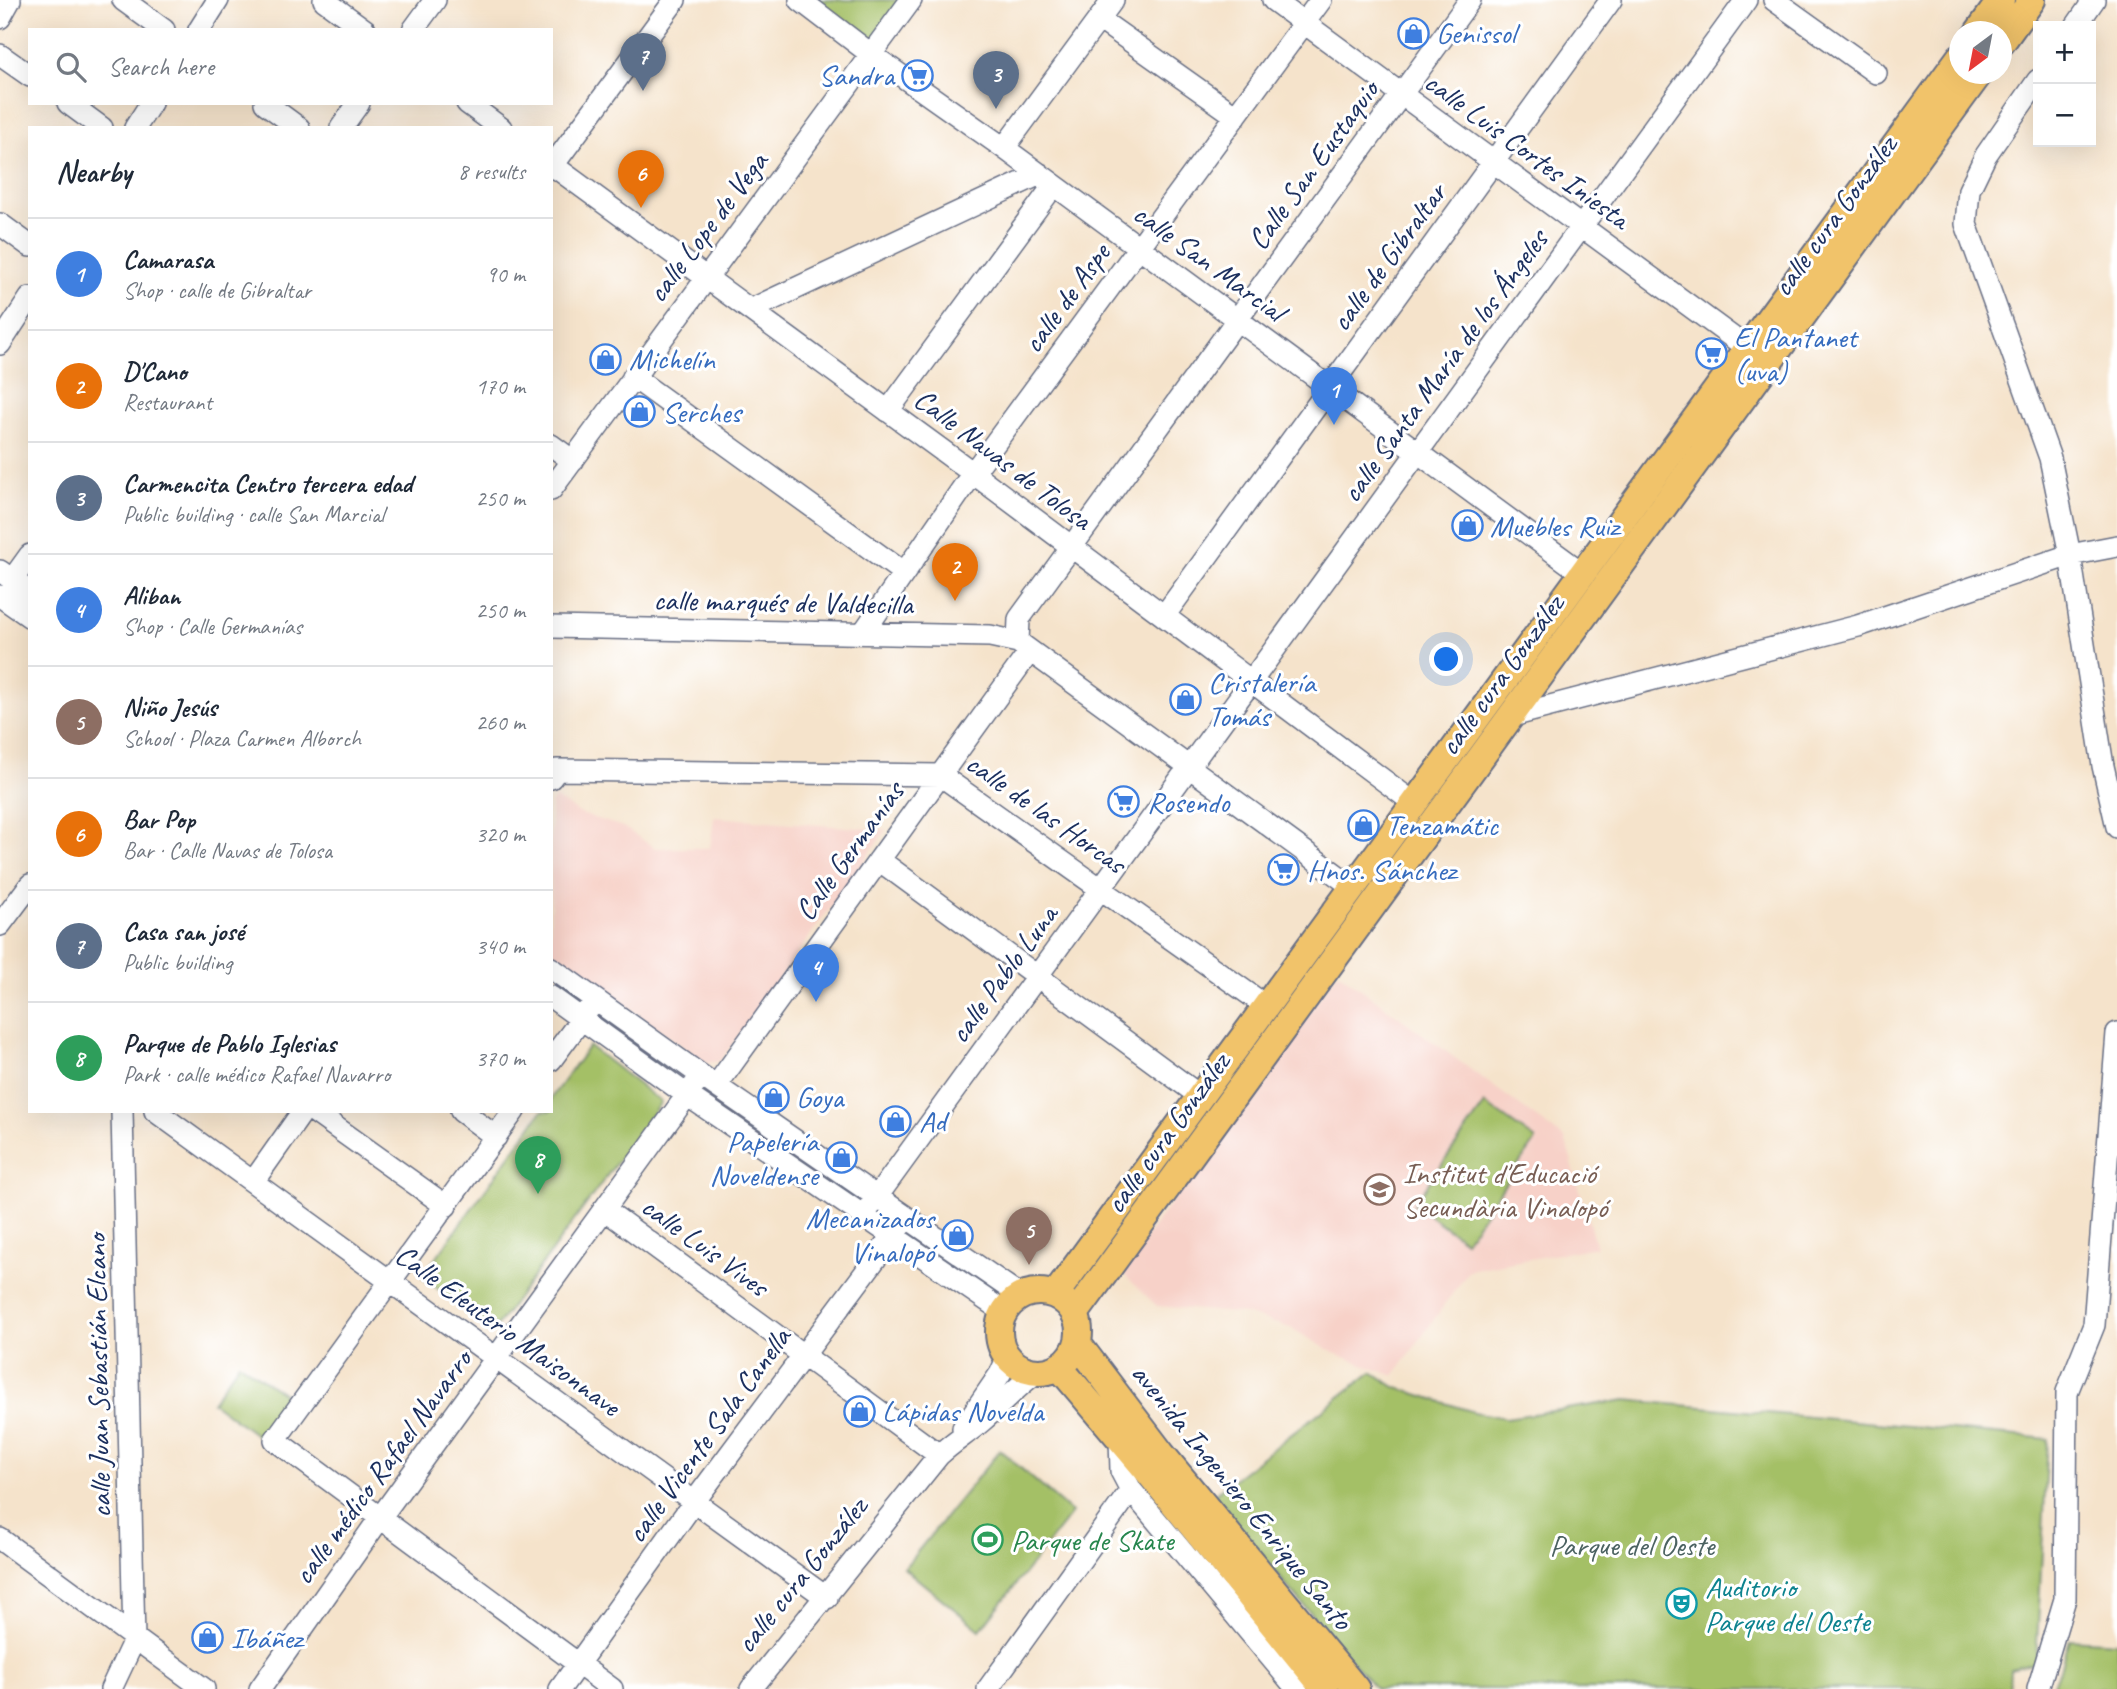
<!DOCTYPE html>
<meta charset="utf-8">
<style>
:root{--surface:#fff;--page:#f6f6f7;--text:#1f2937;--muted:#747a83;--line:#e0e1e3;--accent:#ea580c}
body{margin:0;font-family:Caveat,sans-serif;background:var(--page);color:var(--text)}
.controls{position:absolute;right:21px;top:21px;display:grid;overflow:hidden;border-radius:0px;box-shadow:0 7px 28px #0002}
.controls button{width:63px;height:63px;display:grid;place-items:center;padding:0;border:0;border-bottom:2px solid var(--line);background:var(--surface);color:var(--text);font:35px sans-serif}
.compass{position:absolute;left:1949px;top:21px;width:63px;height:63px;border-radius:50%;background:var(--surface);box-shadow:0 7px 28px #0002;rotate:212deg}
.you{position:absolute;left:1447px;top:660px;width:24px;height:24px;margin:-18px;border:5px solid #fff;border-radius:50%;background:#1a73e8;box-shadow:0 0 0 10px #1a73e833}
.badge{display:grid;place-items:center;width:46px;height:46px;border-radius:50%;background:var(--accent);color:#fff;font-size:23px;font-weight:700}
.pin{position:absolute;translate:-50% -58px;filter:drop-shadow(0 2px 4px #0008)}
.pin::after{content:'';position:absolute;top:37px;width:24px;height:21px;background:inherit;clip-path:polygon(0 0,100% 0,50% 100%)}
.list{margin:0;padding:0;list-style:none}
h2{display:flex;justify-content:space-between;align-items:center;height:91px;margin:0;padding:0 28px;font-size:30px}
h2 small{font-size:23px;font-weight:400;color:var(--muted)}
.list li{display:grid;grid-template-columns:46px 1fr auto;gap:21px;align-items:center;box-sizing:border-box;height:112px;padding:0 28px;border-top:2px solid var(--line)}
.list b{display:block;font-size:26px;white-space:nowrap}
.list p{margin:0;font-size:23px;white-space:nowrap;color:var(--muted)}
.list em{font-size:23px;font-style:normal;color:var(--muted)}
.icon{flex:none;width:38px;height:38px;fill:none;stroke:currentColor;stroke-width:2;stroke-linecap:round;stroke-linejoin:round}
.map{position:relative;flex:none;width:2117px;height:1689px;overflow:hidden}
.search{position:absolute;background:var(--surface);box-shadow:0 7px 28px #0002;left:28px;top:28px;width:525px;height:77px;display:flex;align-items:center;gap:18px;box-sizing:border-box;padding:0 24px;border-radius:0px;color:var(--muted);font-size:26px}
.panel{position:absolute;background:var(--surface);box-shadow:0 7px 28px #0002;left:28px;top:126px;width:525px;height:987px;border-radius:0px}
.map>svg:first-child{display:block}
</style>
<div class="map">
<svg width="2117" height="1689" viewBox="0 0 2117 1689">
<rect width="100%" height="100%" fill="#fff"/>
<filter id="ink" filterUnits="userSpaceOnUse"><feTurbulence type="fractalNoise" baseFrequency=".0143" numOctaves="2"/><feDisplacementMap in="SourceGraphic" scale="14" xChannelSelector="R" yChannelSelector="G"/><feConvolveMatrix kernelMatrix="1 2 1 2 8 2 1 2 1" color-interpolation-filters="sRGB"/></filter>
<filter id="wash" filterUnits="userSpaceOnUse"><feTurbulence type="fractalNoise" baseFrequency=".00686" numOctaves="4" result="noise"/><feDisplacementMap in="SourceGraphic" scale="28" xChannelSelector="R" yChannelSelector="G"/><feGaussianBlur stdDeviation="1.57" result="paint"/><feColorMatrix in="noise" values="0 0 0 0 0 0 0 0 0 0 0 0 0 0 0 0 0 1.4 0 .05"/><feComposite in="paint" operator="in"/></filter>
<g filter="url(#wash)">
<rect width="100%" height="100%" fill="#f5e3cb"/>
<path fill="#f7d1c8" d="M 555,798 L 581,814 L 623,827 L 655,848 L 710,848 L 714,817 L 886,830 L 720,1061 L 706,1063 L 551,951 L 551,803 Z
M 1338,972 L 1565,1139 L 1596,1247 L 1469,1270 L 1394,1376 L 1334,1353 L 1291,1328 L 1245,1314 L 1157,1306 L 1121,1272 Z"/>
<path fill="#a4c066" stroke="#607862" stroke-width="2" d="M 800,0 L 911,0 L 872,55 Z
M 589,1046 L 661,1102 L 494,1330 L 422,1277 L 542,1111 L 551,1111 L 551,1098 Z
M 1485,1104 L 1536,1140 L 1465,1241 L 1414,1204 Z
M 239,1363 L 290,1398 L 260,1438 L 212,1402 Z
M 1372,1372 L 1395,1387 L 1474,1412 L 1506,1418 L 1626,1400 L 2048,1439 L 2036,1663 L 2010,1669 L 2009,1689 L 1376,1689 L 1257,1551 L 1213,1495 Z
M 1000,1450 L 1072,1513 L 980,1630 L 904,1568 Z
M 2069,1639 L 2117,1642 L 2117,1689 L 2052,1689 L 2059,1672 Z"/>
</g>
<g filter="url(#ink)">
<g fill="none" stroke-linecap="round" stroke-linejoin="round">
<defs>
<path id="minor" d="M 123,0 L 164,30
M 324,0 L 365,30
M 800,0 L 872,55 L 1004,148 L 1582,573
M 1273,0 L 1747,348
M 1774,0 L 1876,73
M 0,18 L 10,0
M 1099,19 L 1236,116
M 2076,26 L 2094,0
M 199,30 L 218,0
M 413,30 L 435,0
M 0,55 L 30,76
M 2038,80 L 1986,155 L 1969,190 L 1966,224 L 2050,458 L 2070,555 L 2103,766 L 2117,827
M 68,103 L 102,128
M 265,103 L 299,128
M 467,103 L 501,128
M 135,128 L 151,103
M 341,128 L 359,103
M 1004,148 L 1113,0
M 551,164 L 973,473 L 1414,803
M 551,168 L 675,0
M 0,224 L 30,246
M 750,310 L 1040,174
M 0,344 L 30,298
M 633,377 L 904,573
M 888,411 L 1054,185
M 551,445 L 573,461
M 551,490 L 911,0
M 0,571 L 30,592
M 12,580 L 30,555
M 0,596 L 30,617
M 1164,616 L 1611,0
M 551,627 L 990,636 L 1018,642 L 1353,887
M 863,633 L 973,473 L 1321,0
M 1018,642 L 1019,619 L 1470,0
M 1512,716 L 1858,626 L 2070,555 L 2117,546
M 551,778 L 557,770 L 940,775 L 1266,1006
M 879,860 L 1200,1096
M 0,925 L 30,885
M 551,968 L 716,1086 L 1021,1296
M 551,997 L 687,1095 L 1004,1312
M 551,1060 L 588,1010
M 716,1086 L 1030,651
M 155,1111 L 827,1598
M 313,1111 L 446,1206
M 461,1111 L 496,1137
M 514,1111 L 275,1440 L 612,1689
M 253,1182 L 303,1111
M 604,1209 L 939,1455
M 863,1216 L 1746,0
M 963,1428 L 1000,1374 L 1008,1357
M 1120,1438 L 1121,1471 L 1131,1490 L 1297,1689
M 0,1539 L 204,1689
M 111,1689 L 134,1640 L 122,1111
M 260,1689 L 380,1518 L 701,1076
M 560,1689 L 694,1502 L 906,1218
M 751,1689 L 939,1455 C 953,1442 968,1433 982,1421 C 1001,1405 1016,1387 1036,1373
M 988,1689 L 1131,1490
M 2038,1689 L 2065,1599 L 2067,1392 L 2094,1325 L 2117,1033"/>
<path id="major" d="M 1978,32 L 2001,0
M 2002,42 L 2032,0
M999 1332a40 40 0 1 1 80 0a40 40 0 1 1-80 0Z
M 1055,1295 L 1960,57
M 1075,1314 L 1979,74
M 1078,1344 L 1161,1453 L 1356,1689
M 1060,1368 L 1145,1468 L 1325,1689"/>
</defs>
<use href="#minor" stroke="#676e84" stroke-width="24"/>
<use href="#major" stroke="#676e84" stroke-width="30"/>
<use href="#minor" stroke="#fff" stroke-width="21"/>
<use href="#major" stroke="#f1c36a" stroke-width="26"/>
</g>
</g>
<defs>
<symbol id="shop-ring" viewBox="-11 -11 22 22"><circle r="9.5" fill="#fff" stroke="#3f7fe0" stroke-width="1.5"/><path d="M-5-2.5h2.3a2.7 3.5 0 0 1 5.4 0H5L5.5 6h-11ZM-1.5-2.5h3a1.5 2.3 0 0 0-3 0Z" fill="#3f7fe0"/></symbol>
<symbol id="supermarket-ring" viewBox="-11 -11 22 22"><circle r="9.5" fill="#fff" stroke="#3f7fe0" stroke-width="1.5"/><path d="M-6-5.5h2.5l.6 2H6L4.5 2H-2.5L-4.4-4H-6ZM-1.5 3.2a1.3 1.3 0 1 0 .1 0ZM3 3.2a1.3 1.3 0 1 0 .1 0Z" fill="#3f7fe0"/></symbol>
<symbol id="school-ring" viewBox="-11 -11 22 22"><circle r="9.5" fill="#fff" stroke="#8d6e63" stroke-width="1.5"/><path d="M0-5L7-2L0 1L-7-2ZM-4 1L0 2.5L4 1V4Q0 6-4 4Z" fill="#8d6e63"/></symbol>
<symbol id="stadium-ring" viewBox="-11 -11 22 22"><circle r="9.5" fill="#fff" stroke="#2e9e5b" stroke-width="1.5"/><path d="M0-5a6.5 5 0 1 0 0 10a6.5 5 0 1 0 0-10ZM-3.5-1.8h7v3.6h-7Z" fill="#2e9e5b"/></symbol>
<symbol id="theatre-ring" viewBox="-11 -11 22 22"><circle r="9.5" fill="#fff" stroke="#0f9aa8" stroke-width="1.5"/><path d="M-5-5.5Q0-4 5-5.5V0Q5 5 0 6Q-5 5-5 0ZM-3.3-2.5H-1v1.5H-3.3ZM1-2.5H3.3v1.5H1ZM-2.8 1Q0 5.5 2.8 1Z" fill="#0f9aa8"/></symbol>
</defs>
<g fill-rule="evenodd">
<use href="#shop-ring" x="1396" y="16" width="35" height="35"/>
<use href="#supermarket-ring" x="900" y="58" width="35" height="35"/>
<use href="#supermarket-ring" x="1694" y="336" width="35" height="35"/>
<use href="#shop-ring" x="588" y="342" width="35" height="35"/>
<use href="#shop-ring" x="622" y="394" width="35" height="35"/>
<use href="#shop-ring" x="1450" y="508" width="35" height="35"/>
<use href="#shop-ring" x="1168" y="682" width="35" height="35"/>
<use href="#supermarket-ring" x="1106" y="784" width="35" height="35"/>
<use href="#shop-ring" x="1346" y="808" width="35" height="35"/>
<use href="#supermarket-ring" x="1266" y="852" width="35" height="35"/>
<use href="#shop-ring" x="756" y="1080" width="35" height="35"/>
<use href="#shop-ring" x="878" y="1104" width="35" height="35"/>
<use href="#shop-ring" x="824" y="1140" width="35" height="35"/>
<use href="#school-ring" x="1362" y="1172" width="35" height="35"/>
<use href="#shop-ring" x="940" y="1218" width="35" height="35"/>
<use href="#shop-ring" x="842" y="1394" width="35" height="35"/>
<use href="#stadium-ring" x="970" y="1522" width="35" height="35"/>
<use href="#theatre-ring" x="1664" y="1586" width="35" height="35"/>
<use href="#shop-ring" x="190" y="1620" width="35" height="35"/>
</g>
<g text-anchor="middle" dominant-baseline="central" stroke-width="6" stroke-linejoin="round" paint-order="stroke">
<g font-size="30" fill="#366cbe" stroke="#fff" text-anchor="start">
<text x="1436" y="33">Genissol</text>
<text x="894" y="75" text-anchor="end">Sandra</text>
<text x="1734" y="337">El Pantanet<tspan x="1734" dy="34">(uva)</tspan></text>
<text x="629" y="359">Michelín</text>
<text x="662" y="412">Serches</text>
<text x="1490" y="526">Muebles Ruiz</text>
<text x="1208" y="682">Cristalería<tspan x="1208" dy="34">Tomás</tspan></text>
<text x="1147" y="802">Rosendo</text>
<text x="1386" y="825">Tenzamátic</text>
<text x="1307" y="870">Hnos. Sánchez</text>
<text x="796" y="1097">Goya</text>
<text x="919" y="1121">Ad</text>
<text x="818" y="1141" text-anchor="end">Papelería<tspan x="818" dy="34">Noveldense</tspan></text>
<text x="934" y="1218" text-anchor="end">Mecanizados<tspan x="934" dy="34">Vinalopó</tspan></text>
<text x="882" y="1411">Lápidas Novelda</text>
<text x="231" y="1638">Ibáñez</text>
</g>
<g font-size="30" fill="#1b2f5e" stroke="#fff">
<text transform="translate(1527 150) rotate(36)">calle Luis Cortes Iniesta</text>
<text transform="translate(1313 165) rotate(-54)">Calle San Eustaquio</text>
<text transform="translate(1834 216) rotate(-54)">calle cura González</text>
<text transform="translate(707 227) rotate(-53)">calle Lope de Vega</text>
<text transform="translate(1388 257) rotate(-54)">calle de Gibraltar</text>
<text transform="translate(1209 262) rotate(36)">calle San Marcial</text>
<text transform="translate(1066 298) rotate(-54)">calle de Aspe</text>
<text transform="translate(1444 366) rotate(-54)">calle Santa María de los Ángeles</text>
<text transform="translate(1003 459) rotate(37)">Calle Navas de Tolosa</text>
<text transform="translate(783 602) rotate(1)">calle marqués de Valdecilla</text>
<text transform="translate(1501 675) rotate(-54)">calle cura González</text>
<text transform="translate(1046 813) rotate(35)">calle de las Horcas</text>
<text transform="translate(849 851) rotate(-54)">Calle Germanías</text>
<text transform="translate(1003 974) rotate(-54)">calle Pablo Luna</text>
<text transform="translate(1167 1133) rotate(-54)">calle cura González</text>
<text transform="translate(705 1246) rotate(36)">calle Luis Vives</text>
<text transform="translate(508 1330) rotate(36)">Calle Eleuterio Maisonnave</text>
<text transform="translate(98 1376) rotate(-91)">calle Juan Sebastián Elcano</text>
<text transform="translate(708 1435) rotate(-54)">calle Vicente Sala Canella</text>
<text transform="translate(382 1467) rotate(-54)">calle médico Rafael Navarro</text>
<text transform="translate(1242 1496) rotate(51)">avenida Ingeniero Enrique Santo</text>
<text transform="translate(801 1575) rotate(-51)">calle cura González</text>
</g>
<g font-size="30" fill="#785e54" stroke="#fff" text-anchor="start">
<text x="1403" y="1173">Institut d'Educació<tspan x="1403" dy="34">Secundària Vinalopó</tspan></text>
</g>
<g font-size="30" fill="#27864d" stroke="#fff" text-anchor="start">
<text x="1011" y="1540">Parque de Skate</text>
</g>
<g font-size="30" fill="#4b6261" stroke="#fff">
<text x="1632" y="1545">Parque del Oeste</text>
</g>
<g font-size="30" fill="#0d838f" stroke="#fff" text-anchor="start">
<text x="1705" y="1587">Auditorio<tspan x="1705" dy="34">Parque del Oeste</tspan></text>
</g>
</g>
</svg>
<div class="controls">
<button>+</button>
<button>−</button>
</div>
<svg class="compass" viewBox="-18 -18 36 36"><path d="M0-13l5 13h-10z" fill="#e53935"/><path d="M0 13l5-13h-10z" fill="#747a83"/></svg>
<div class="you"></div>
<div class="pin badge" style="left:1334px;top:425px;background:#3f7fe0">1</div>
<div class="pin badge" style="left:955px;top:601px;background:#e8710a">2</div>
<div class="pin badge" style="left:996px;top:109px;background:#5c6f8a">3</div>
<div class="pin badge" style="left:816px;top:1002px;background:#3f7fe0">4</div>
<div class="pin badge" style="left:1029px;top:1265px;background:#8d6e63">5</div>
<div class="pin badge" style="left:641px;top:208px;background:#e8710a">6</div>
<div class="pin badge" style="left:643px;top:91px;background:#5c6f8a">7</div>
<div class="pin badge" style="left:538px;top:1194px;background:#2e9e5b">8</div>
<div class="search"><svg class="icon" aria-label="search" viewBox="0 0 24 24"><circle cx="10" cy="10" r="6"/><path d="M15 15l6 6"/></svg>Search here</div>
<section class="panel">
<h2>Nearby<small>8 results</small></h2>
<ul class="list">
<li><span class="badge" style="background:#3f7fe0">1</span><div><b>Camarasa</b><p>Shop · calle de Gibraltar</p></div><em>90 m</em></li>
<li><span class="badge" style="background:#e8710a">2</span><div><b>D'Cano</b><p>Restaurant</p></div><em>170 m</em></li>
<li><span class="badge" style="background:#5c6f8a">3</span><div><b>Carmencita Centro tercera edad</b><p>Public building · calle San Marcial</p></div><em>250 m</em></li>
<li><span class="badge" style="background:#3f7fe0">4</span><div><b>Aliban</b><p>Shop · Calle Germanías</p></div><em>250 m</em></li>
<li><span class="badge" style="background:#8d6e63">5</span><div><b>Niño Jesús</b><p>School · Plaza Carmen Alborch</p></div><em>260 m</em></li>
<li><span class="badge" style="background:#e8710a">6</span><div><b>Bar Pop</b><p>Bar · Calle Navas de Tolosa</p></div><em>320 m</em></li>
<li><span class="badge" style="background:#5c6f8a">7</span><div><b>Casa san josé</b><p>Public building</p></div><em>340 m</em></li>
<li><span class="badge" style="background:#2e9e5b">8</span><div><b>Parque de Pablo Iglesias</b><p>Park · calle médico Rafael Navarro</p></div><em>370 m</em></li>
</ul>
</section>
</div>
